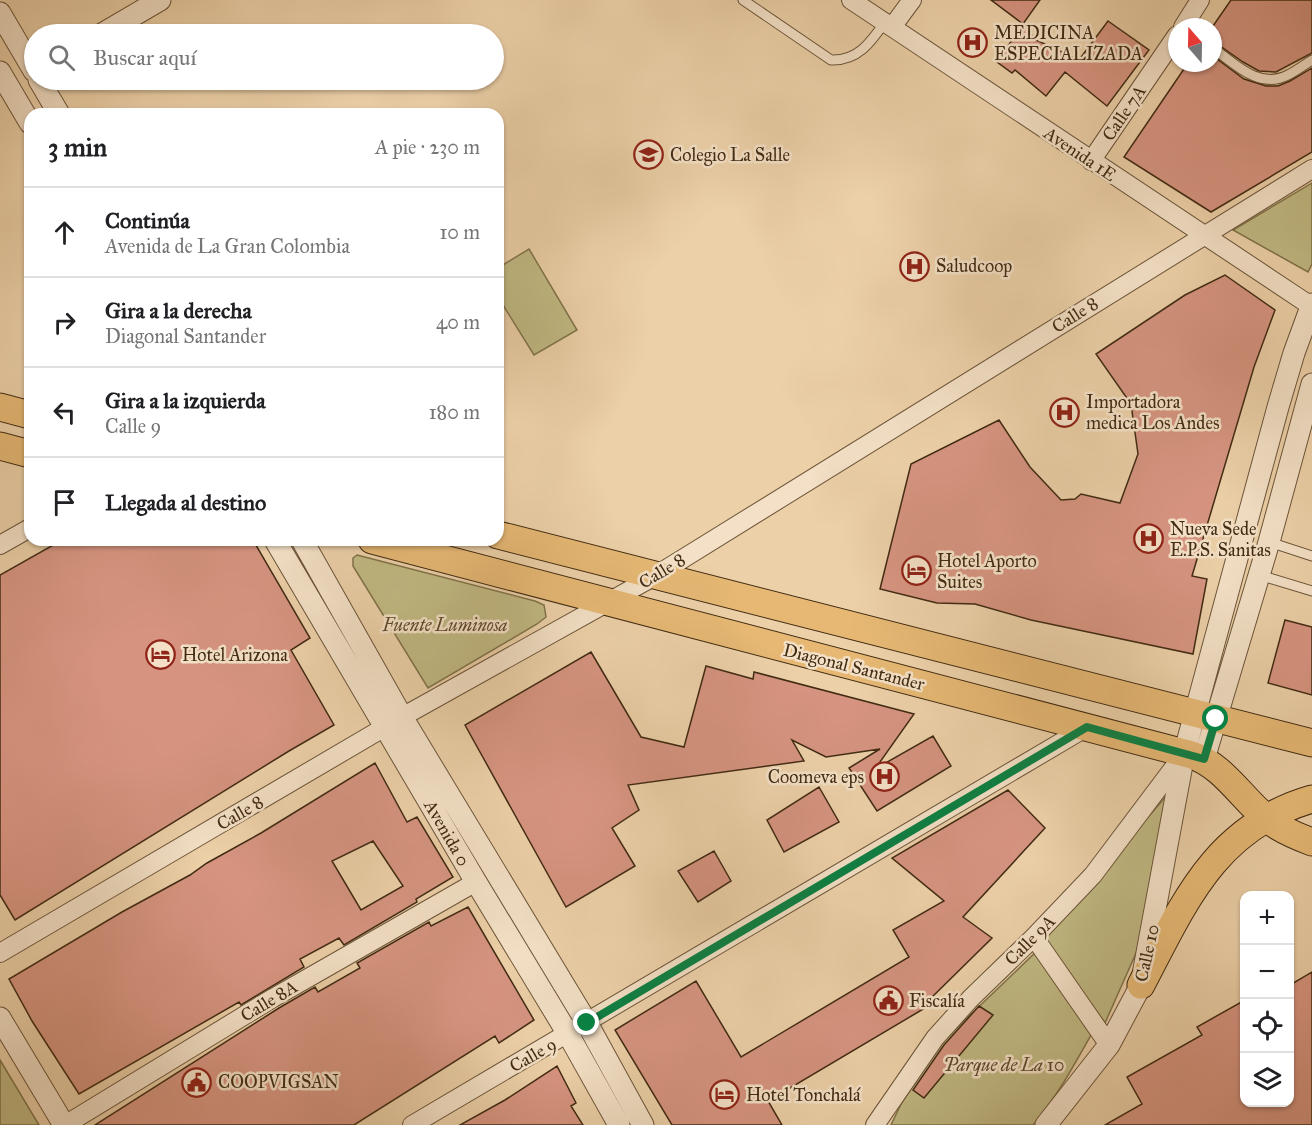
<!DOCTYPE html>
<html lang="es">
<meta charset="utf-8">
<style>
:root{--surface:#fff;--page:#f2f2f2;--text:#202124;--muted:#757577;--line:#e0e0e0}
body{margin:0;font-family:"IM FELL Great Primer",serif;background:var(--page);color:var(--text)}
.controls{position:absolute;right:18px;bottom:18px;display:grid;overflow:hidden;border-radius:12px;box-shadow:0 2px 4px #0004}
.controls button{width:54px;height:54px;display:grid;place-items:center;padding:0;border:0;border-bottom:2px solid var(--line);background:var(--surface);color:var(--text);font:30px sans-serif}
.compass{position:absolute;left:1168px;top:18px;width:54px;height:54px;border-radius:50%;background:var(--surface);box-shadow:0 2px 4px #0004;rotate:340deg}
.stop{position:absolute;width:18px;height:18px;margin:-14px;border:4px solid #0b8043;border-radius:50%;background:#fff}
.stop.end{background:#0b8043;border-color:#fff;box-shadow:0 2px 6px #0008}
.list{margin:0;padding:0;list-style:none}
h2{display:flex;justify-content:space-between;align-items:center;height:78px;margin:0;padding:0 24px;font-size:26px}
h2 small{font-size:20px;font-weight:400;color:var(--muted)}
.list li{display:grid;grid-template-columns:39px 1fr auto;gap:18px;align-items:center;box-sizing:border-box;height:90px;padding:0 24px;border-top:2px solid var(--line)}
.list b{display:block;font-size:22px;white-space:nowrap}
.list p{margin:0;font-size:20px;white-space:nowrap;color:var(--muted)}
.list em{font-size:20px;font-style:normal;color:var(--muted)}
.icon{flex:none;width:33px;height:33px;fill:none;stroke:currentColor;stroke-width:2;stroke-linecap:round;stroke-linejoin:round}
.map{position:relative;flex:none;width:1312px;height:1125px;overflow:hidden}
.search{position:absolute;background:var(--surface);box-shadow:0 2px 4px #0004;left:24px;top:24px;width:480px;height:66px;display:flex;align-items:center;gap:15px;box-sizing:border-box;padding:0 21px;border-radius:33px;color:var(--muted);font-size:22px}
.panel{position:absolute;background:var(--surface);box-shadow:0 2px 4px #0004;left:24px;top:108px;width:480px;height:438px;border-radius:18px}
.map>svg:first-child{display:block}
</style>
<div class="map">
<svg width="1312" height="1125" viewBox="0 0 1312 1125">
<rect width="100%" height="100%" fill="#ecd0a8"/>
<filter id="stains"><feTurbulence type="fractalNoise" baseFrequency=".00333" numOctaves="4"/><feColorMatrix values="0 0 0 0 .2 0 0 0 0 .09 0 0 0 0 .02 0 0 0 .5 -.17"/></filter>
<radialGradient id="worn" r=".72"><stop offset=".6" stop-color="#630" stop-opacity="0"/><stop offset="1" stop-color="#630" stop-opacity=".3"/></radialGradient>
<path fill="#c0b882" stroke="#80724a" stroke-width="1.5" d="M 1312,183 L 1312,264 L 1308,272 L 1233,230 Z
M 529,249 L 577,330 L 534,355 L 498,297 L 498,268 Z
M 357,555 L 535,601 L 544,605 L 546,617 L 537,624 L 428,688 L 353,566 L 353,558 Z
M 1168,794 L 1152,917 L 1105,1023 L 1042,940 Z
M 1037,951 L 1091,1035 C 1073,1067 1056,1098 1033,1125 L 891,1125 L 901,1104 L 942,1042 Z
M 0,1060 L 39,1125 L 0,1125 Z"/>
<path fill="#d69480" stroke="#412b13" stroke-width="1.5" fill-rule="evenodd" d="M 991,0 L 1040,0 L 1023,24 Z
M 1231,0 L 1312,0 L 1312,53 L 1276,72 L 1259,71 L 1243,62 L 1213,41 L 1213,26 Z
M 1108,21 L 1149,50 L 1107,106 L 1065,72 L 1046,96 L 1015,70 L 1012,73 L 997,62 L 1023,24 L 1036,40 L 1079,60 Z
M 1213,56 L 1244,79 L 1266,86 L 1278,86 L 1290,81 L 1312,68 L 1312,152 L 1211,212 L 1124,157 L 1188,63 L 1213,63 Z
M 1225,275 L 1275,310 L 1254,367 L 1192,576 L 1207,579 L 1193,654 L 1031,620 L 975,604 L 937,603 L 880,589 L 911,464 L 999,420 L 1030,467 L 1061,500 L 1075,499 L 1081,494 L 1120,503 L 1138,454 L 1131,404 L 1096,354 L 1185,295 Z
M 62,540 L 253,540 L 310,638 L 291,650 L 334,725 L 289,751 L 15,920 L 0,895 L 0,575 Z
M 1285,620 L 1312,627 L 1312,695 L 1268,683 Z
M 591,652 L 641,737 L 684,747 L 706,666 L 753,679 L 754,672 L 914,714 L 875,769 L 933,736 L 951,766 L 877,811 L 849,768 L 880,749 L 826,757 L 792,740 L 804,761 L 628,785 L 639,810 L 612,828 L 635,866 L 566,907 L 465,725 Z
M 375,763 L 407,822 L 417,817 L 453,877 L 416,899 L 417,902 L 344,945 L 339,938 L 300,959 L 304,967 L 241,1005 L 239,1002 L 79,1094 L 32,1021 L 9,979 L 122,912 L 190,875 L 207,863 L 261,833 ZM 373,841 L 403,886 L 361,910 L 332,861 Z
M 819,787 L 839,822 L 784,852 L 767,820 Z
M 1008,790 L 1045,828 L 963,917 L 992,938 L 927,1002 L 930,1005 L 768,1101 L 782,1125 L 672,1125 L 615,1030 L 696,981 L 741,1057 L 909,957 L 893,930 L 944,901 L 892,858 Z
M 714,851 L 731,881 L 698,902 L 678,871 Z
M 468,907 L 534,1020 L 499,1043 L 495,1036 L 354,1125 L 95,1125 L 279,1008 L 315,987 L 318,992 L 360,968 L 357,963 L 429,922 L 431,926 Z
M 1312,972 L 1312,1125 L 1105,1125 L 1142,1104 L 1127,1077 L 1202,1035 L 1197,1027 L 1245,1000 L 1245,1102 L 1290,1102 L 1290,985 Z
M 979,1006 L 993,1015 L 924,1098 L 913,1090 L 944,1045 Z
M 557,1066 L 576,1103 L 571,1106 L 583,1125 L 460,1125 L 505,1100 Z"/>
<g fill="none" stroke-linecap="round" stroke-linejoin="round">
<defs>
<path id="service" d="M 743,0 L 831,60 C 858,61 871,42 885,22
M 1213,48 C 1235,64 1259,90 1288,75 C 1296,71 1304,65 1312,60
M 1269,542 L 1312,556
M 1259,575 L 1312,591"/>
<path id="minor" d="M 851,0 L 1311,306
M 892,27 L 912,0
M 1183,27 L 1200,0
M 1091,161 L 1177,35
M 0,545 L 30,528
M 1034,937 L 1109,1045
M 0,953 L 402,717 L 655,576 L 1312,169
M 65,1125 L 273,998 L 476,882
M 412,1125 L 1087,727
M 875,1125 L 935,1038 L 971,998 L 1034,937 L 1093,875 L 1184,754"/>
<path id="tertiary" d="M 0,13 L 34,71
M 102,34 L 160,0
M 0,72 L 30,123
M 39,80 L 59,114
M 275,540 L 476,882 L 568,1034 L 619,1125
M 302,540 L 402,717 L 587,1023 L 643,1125
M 1204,759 L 1269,542 L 1312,384
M 0,1018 L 64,1125
M 1046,1125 L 1109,1045 L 1141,985 L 1184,754 L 1278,407 L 1294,353 L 1312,304"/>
<path id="primary" d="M 0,407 L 30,415
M 0,446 L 30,454
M 498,535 L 1312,743
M 372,540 L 1192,755 C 1223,766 1241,797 1266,818 C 1279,829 1296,836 1312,842
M 1141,985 C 1184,903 1215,827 1312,799"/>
</defs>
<use href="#service" stroke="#6c5438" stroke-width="11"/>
<use href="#minor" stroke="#6c5438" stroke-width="20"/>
<use href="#tertiary" stroke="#6c5438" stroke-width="23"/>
<use href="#primary" stroke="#412b13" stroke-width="29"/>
<use href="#service" stroke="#f3e0c6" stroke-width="9"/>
<use href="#minor" stroke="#f3e0c6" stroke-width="18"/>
<use href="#tertiary" stroke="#f3e0c6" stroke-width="21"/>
<use href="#primary" stroke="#e6b874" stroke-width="27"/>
</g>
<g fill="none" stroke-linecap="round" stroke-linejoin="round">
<path stroke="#0b8043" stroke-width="8" d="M 587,1023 L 1087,727 L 1204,759 L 1216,719"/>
</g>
<defs>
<symbol id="hospital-ring" viewBox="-11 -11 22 22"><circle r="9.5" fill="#f3e0c6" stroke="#8f2418" stroke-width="1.5"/><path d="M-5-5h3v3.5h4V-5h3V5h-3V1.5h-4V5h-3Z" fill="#8f2418"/></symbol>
<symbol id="school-ring" viewBox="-11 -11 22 22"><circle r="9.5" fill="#f3e0c6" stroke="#8f2418" stroke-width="1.5"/><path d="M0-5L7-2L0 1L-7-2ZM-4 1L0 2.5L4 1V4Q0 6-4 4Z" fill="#8f2418"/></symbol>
<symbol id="hotel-ring" viewBox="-11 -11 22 22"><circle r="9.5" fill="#f3e0c6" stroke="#8f2418" stroke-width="1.5"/><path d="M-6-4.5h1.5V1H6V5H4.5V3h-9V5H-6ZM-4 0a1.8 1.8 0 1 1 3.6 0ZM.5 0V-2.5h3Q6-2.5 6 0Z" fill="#8f2418"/></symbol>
<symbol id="civic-ring" viewBox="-11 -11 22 22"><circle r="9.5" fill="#f3e0c6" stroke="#8f2418" stroke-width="1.5"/><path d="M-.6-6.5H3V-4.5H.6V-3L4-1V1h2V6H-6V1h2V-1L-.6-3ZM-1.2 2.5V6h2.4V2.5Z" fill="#8f2418"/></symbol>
</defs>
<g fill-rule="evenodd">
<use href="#hospital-ring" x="956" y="26" width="33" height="33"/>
<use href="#school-ring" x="632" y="138" width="33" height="33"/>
<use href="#hospital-ring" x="898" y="250" width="33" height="33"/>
<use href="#hospital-ring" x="1048" y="396" width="33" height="33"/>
<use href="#hospital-ring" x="1132" y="522" width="33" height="33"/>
<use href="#hotel-ring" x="900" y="554" width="33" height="33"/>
<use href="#hotel-ring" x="144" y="638" width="33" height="33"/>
<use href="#hospital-ring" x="868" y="760" width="33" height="33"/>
<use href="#civic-ring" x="872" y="984" width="33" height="33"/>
<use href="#civic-ring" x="180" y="1066" width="33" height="33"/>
<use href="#hotel-ring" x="708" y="1078" width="33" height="33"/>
</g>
<g text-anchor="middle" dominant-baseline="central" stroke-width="5" stroke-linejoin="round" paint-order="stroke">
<g font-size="18" fill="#412b13" stroke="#f3e0c6" text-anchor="start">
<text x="994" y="33">MEDICINA<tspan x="994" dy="21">ESPECIALIZADA</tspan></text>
<text x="670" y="155">Colegio La Salle</text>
<text x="936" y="266">Saludcoop</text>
<text x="1086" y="402">Importadora<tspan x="1086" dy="21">medica Los Andes</tspan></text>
<text x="1170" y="529">Nueva Sede<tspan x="1170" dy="21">E.P.S. Sanitas</tspan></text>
<text x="937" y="561">Hotel Aporto<tspan x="937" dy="21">Suites</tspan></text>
<text x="182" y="655">Hotel Arizona</text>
<text x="864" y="777" text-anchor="end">Coomeva eps</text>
<text x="909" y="1001">Fiscalía</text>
<text x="218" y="1082">COOPVIGSAN</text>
<text x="746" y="1095">Hotel Tonchalá</text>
</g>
<g font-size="18" fill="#412b13" stroke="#f3e0c6">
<text transform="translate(1124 113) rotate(-56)">Calle 7A</text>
<text transform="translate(1080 154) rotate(34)">Avenida 1E</text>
<text transform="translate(1075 315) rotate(-32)">Calle 8</text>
<text transform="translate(662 571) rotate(-31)">Calle 8</text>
<text transform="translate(854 667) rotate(14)">Diagonal Santander</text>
<text transform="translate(240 813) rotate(-30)">Calle 8</text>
<text transform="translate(447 833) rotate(60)">Avenida 0</text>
<text transform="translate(1030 940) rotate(-45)">Calle 9A</text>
<text transform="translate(1147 953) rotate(-78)">Calle 10</text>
<text transform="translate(269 1001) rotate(-31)">Calle 8A</text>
<text transform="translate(533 1055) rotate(-30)">Calle 9</text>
</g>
<g font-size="18" font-style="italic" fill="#5a4729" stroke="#f3e0c6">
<text x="445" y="625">Fuente Luminosa</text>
<text x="1004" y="1065">Parque de La 10</text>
</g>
</g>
<rect width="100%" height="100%" filter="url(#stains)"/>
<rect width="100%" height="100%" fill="url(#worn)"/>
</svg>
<div class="controls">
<button>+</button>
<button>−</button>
<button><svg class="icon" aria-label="locate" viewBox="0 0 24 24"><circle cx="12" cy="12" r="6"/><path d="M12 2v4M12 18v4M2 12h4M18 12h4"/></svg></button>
<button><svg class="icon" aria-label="layers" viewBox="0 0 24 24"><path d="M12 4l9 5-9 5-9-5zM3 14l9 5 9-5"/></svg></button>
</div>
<svg class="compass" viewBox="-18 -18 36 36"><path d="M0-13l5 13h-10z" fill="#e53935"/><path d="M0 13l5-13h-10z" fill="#757577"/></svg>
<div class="stop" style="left:1216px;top:719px"></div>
<div class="stop end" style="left:587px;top:1023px"></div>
<div class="search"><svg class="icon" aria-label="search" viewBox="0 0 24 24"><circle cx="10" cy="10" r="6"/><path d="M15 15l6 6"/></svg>Buscar aquí</div>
<section class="panel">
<h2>3 min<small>A pie · 230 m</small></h2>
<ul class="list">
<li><svg class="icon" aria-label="ahead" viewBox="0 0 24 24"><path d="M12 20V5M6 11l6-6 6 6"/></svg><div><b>Continúa</b><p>Avenida de La Gran Colombia</p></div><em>10 m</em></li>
<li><svg class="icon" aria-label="right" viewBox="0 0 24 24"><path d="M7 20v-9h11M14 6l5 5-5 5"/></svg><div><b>Gira a la derecha</b><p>Diagonal Santander</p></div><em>40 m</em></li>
<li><svg class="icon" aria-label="left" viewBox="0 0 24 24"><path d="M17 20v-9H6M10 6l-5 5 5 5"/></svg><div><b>Gira a la izquierda</b><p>Calle 9</p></div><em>180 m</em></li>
<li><svg class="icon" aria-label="arrive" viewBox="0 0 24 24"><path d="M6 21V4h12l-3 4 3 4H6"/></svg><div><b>Llegada al destino</b></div></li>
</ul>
</section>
</div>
